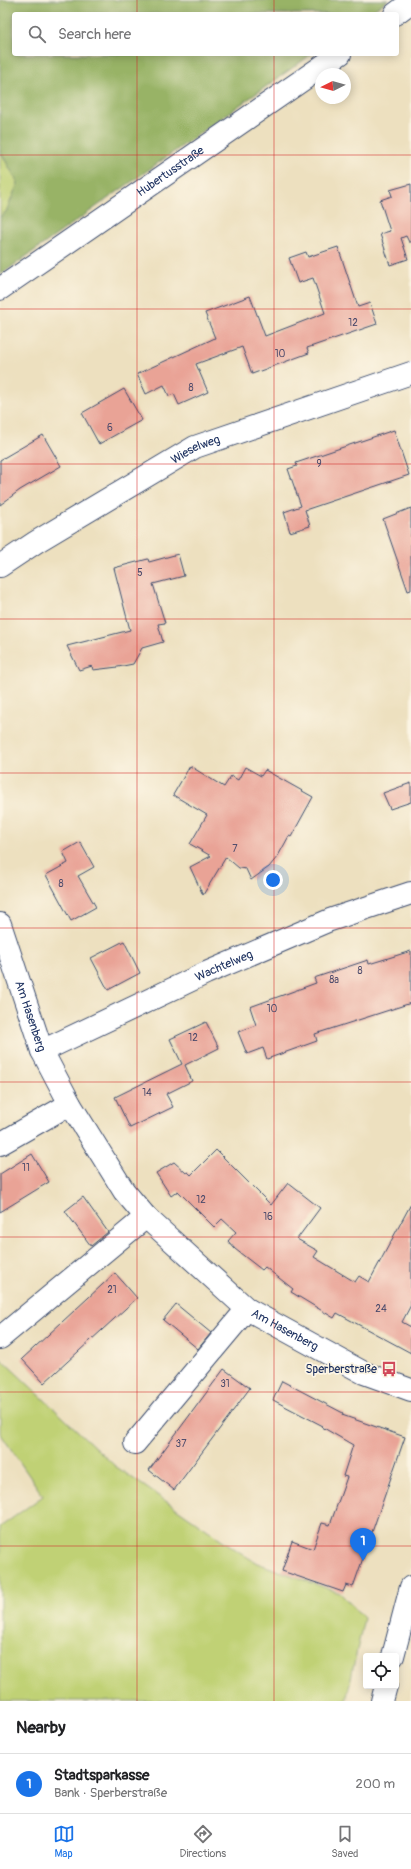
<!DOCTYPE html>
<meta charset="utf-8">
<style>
:root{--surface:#fff;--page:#f2f2f2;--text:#202124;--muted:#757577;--line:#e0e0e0;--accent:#1a73e8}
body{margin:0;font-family:Pangolin,sans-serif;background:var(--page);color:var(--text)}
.controls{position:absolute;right:12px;bottom:12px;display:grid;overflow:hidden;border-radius:4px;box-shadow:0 2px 10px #0003}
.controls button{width:36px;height:36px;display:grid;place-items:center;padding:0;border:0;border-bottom:1px solid var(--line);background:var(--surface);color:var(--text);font:20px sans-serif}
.compass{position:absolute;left:315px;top:68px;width:36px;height:36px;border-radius:50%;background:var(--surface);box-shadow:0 2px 10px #0003;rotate:265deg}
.you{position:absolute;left:273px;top:880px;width:14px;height:14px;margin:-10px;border:3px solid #fff;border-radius:50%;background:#1a73e8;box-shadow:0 0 0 6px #1a73e833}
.badge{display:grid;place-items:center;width:26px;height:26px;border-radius:50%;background:var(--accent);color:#fff;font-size:13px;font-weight:700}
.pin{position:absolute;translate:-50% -33px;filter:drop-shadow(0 1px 2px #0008)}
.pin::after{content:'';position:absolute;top:21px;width:14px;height:12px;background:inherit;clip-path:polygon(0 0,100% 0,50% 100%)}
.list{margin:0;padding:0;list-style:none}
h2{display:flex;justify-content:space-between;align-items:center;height:52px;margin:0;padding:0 16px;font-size:17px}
h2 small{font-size:13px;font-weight:400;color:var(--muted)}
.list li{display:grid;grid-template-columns:26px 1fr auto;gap:12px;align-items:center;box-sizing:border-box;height:60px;padding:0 16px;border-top:1px solid var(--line)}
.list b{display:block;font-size:15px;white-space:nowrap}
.list p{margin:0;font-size:13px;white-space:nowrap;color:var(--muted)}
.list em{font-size:13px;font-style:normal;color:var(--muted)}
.icon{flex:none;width:22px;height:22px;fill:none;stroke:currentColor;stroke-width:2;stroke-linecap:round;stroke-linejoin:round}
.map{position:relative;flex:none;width:411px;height:1701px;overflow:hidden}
.search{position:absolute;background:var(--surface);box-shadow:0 2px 10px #0003;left:12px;right:12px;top:12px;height:44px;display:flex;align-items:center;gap:10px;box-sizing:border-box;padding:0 14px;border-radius:4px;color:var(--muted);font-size:15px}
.sheet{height:112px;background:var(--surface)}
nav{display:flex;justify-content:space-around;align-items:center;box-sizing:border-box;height:56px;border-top:1px solid var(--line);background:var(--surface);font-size:11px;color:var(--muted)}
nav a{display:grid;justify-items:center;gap:2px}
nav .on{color:var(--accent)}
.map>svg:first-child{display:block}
</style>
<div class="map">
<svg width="411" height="1701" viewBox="0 0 411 1701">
<rect width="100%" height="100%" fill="#fcf5e5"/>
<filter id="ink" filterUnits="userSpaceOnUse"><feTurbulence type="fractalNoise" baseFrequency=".025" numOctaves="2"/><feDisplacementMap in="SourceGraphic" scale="8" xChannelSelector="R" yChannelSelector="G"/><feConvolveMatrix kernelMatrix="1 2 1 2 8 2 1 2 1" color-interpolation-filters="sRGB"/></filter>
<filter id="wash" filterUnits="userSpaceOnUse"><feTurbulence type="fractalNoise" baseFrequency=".012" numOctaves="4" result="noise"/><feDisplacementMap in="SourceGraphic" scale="16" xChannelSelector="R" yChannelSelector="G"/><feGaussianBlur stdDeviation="0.9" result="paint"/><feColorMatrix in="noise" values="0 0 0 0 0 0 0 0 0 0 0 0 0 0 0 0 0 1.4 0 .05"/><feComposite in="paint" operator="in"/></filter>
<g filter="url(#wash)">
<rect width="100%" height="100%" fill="#ede0bf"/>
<path fill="#c0d174" stroke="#6e8069" d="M 0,151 L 18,183 L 6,212 L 0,217 Z
M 0,1358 L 115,1466 L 244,1555 L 257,1563 L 340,1593 L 364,1618 L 346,1701 L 0,1701 L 0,1527 L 43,1496 L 0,1433 Z"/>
<path fill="#98b366" stroke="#5a7162" d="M 0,0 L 388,0 L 368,14 L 14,14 L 14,54 L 312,54 L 0,275 L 0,217 L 6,212 L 18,183 L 0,151 Z"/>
<g id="blocks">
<path fill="#e9a396" d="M 411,184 L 411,242 L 409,242 L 406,236 L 401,238 L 408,259 L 390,265 L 380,234 L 390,231 L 380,200 L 392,196 L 390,190 Z
M 338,247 L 358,307 L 370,303 L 377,324 L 307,348 L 309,353 L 252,374 L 242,347 L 196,364 L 208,392 L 179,405 L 174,394 L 169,396 L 164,385 L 146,394 L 137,374 L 215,338 L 205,313 L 250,296 L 265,336 L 325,313 L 313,278 L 298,283 L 289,258 L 306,252 L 308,257 Z
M 124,389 L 142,420 L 99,444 L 82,413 Z
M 394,430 L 409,475 L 305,510 L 310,526 L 290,532 L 284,512 L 301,506 L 288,469 L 297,466 L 296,463 Z
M 43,435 L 61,466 L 20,490 L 0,505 L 0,460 Z
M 411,508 L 411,590 L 408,591 L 383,519 Z
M 178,554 L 184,576 L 153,584 L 165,623 L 158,624 L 163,642 L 142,648 L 133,664 L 118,667 L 93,670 L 92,666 L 79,670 L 67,646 L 130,630 L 114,568 L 148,559 L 149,562 Z
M 190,766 L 224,787 L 231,776 L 238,780 L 245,767 L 261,776 L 265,770 L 313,797 L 291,837 L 289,836 L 278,856 L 269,867 L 251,880 L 246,869 L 239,868 L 226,857 L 203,895 L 190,867 L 211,856 L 190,844 L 207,815 L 173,795 Z
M 411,783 L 411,802 L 390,809 L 383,793 Z
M 80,842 L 94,867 L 78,876 L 96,907 L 71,921 L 46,875 L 68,863 L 63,852 Z
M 124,941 L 140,973 L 108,990 L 91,958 Z
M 411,951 L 411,1003 L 315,1034 L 317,1041 L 278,1055 L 267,1059 L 263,1048 L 247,1054 L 238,1032 L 256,1025 L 250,1007 L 316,983 L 314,978 L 368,960 L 369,964 Z
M 206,1022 L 219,1048 L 185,1065 L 192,1081 L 166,1094 L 173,1107 L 130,1128 L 115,1097 L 182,1064 L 170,1039 Z
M 216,1150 L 271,1205 L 288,1183 L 320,1208 L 297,1239 L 318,1251 L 314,1257 L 355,1282 L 359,1276 L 369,1282 L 411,1204 L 411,1305 L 402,1322 L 411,1327 L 411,1353 L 337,1313 L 334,1318 L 291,1292 L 293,1289 L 265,1267 L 262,1270 L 235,1249 L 228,1241 L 236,1232 L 222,1219 L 214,1227 L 178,1191 L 171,1196 L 156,1173 L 174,1162 L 186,1173 L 188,1172 L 191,1175 Z
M 32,1154 L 49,1182 L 0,1212 L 0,1174 Z
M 83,1197 L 108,1232 L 91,1246 L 65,1211 Z
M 115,1273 L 137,1298 L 44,1383 L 22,1359 Z
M 176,1304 L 211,1333 L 198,1349 L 163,1320 Z
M 224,1369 L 250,1388 L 174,1490 L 149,1470 Z
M 282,1381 L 343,1413 L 342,1415 L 405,1437 L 353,1587 L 346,1585 L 343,1592 L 282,1571 L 292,1541 L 313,1549 L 322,1523 L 330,1525 L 347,1477 L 343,1476 L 353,1445 L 322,1427 L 323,1426 L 273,1400 Z"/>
</g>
</g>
<g filter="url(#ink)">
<use href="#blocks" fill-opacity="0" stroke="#3a4a6d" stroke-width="1"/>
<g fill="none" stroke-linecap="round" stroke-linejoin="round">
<defs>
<g id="minor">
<path id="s1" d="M 0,566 L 36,542 L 195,447 L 411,373"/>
<path id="s2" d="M 0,924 L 42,1051 L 70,1104 L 124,1191 L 146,1217 L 247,1309 L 364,1373 L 411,1390"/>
<path id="s3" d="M 42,1051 L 206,973 L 330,920 L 411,893"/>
<path d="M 0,1144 L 70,1104"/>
<path d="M 0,1338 L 146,1217"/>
<path d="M 135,1443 L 247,1309"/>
<path d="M 393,1656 L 411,1587"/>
<path d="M 382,1701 L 386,1686"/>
</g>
<g id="major">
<path d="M 395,14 L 411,2"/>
<path id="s4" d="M 0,289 L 340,54"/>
</g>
</defs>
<use href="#minor" stroke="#3a4a6d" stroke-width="24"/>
<use href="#major" stroke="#3a4a6d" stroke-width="24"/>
<use href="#minor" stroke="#fff" stroke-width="22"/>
<use href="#major" stroke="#fff" stroke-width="22"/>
</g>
</g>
<path fill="none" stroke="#d62828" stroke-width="1" stroke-opacity="0.55" d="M 137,0 L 137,14M 274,0 L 274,14M 137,54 L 137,1701M 274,54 L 274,1701M 0,155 L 411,155M 0,309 L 411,309M 0,464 L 411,464M 0,619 L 411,619M 0,773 L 411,773M 0,928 L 411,928M 0,1082 L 411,1082M 0,1237 L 411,1237M 0,1392 L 411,1392M 0,1546 L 411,1546"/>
<defs>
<symbol id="bus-bare" viewBox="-9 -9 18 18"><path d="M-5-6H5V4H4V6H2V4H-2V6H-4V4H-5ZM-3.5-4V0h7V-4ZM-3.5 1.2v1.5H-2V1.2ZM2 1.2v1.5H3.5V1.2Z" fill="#d1495b" stroke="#fcf5e5" stroke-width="2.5" paint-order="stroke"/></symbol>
</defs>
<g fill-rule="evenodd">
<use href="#bus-bare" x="378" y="1358" width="22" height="22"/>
</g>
<g text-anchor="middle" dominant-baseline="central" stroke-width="3.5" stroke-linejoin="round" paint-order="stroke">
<g font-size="10" fill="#4e4c6c">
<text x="353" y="323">12</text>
<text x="280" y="354">10</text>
<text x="191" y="388">8</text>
<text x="110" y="428">6</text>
<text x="319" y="464">9</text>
<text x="140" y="573">5</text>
<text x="235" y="849">7</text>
<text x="61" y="884">8</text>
<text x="360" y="971">8</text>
<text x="334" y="980">8a</text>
<text x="272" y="1009">10</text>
<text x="193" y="1038">12</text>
<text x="147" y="1093">14</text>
<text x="26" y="1168">11</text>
<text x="201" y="1200">12</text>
<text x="268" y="1217">16</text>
<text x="112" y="1290">21</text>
<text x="381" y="1309">24</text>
<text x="225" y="1384">31</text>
<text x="181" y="1444">37</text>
</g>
<g font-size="12" fill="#1b2f5e" stroke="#fcf5e5">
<text stroke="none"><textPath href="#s4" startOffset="207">Hubertusstraße</textPath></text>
<text stroke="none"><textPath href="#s1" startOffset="228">Wieselweg</textPath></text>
<text stroke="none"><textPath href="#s3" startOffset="201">Wachtelweg</textPath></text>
<text stroke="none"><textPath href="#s2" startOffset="97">Am Hasenberg</textPath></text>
<text stroke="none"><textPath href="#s2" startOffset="510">Am Hasenberg</textPath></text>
</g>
<g font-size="12" fill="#1b2f5e" stroke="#fcf5e5" text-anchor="end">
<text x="377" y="1369">Sperberstraße</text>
</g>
</g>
</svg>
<div class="controls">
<button><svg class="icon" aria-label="locate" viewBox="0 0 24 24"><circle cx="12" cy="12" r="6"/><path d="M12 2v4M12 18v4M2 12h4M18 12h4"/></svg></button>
</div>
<svg class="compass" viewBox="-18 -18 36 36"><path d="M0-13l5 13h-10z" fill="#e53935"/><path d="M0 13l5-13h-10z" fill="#757577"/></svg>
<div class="you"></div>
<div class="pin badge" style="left:363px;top:1561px">1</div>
<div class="search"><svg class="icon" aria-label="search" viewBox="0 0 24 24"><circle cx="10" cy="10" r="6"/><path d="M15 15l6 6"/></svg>Search here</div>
</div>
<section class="sheet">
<h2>Nearby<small></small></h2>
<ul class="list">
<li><span class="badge">1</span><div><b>Stadtsparkasse</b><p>Bank · Sperberstraße</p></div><em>200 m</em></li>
</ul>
</section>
<nav>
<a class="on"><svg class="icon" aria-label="map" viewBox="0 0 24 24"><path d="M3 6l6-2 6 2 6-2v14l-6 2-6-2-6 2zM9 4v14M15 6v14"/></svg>Map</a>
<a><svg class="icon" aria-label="directions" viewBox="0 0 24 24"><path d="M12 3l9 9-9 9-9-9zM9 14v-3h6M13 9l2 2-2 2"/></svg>Directions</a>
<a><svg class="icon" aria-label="saved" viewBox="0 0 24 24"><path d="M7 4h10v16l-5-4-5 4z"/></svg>Saved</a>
</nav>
